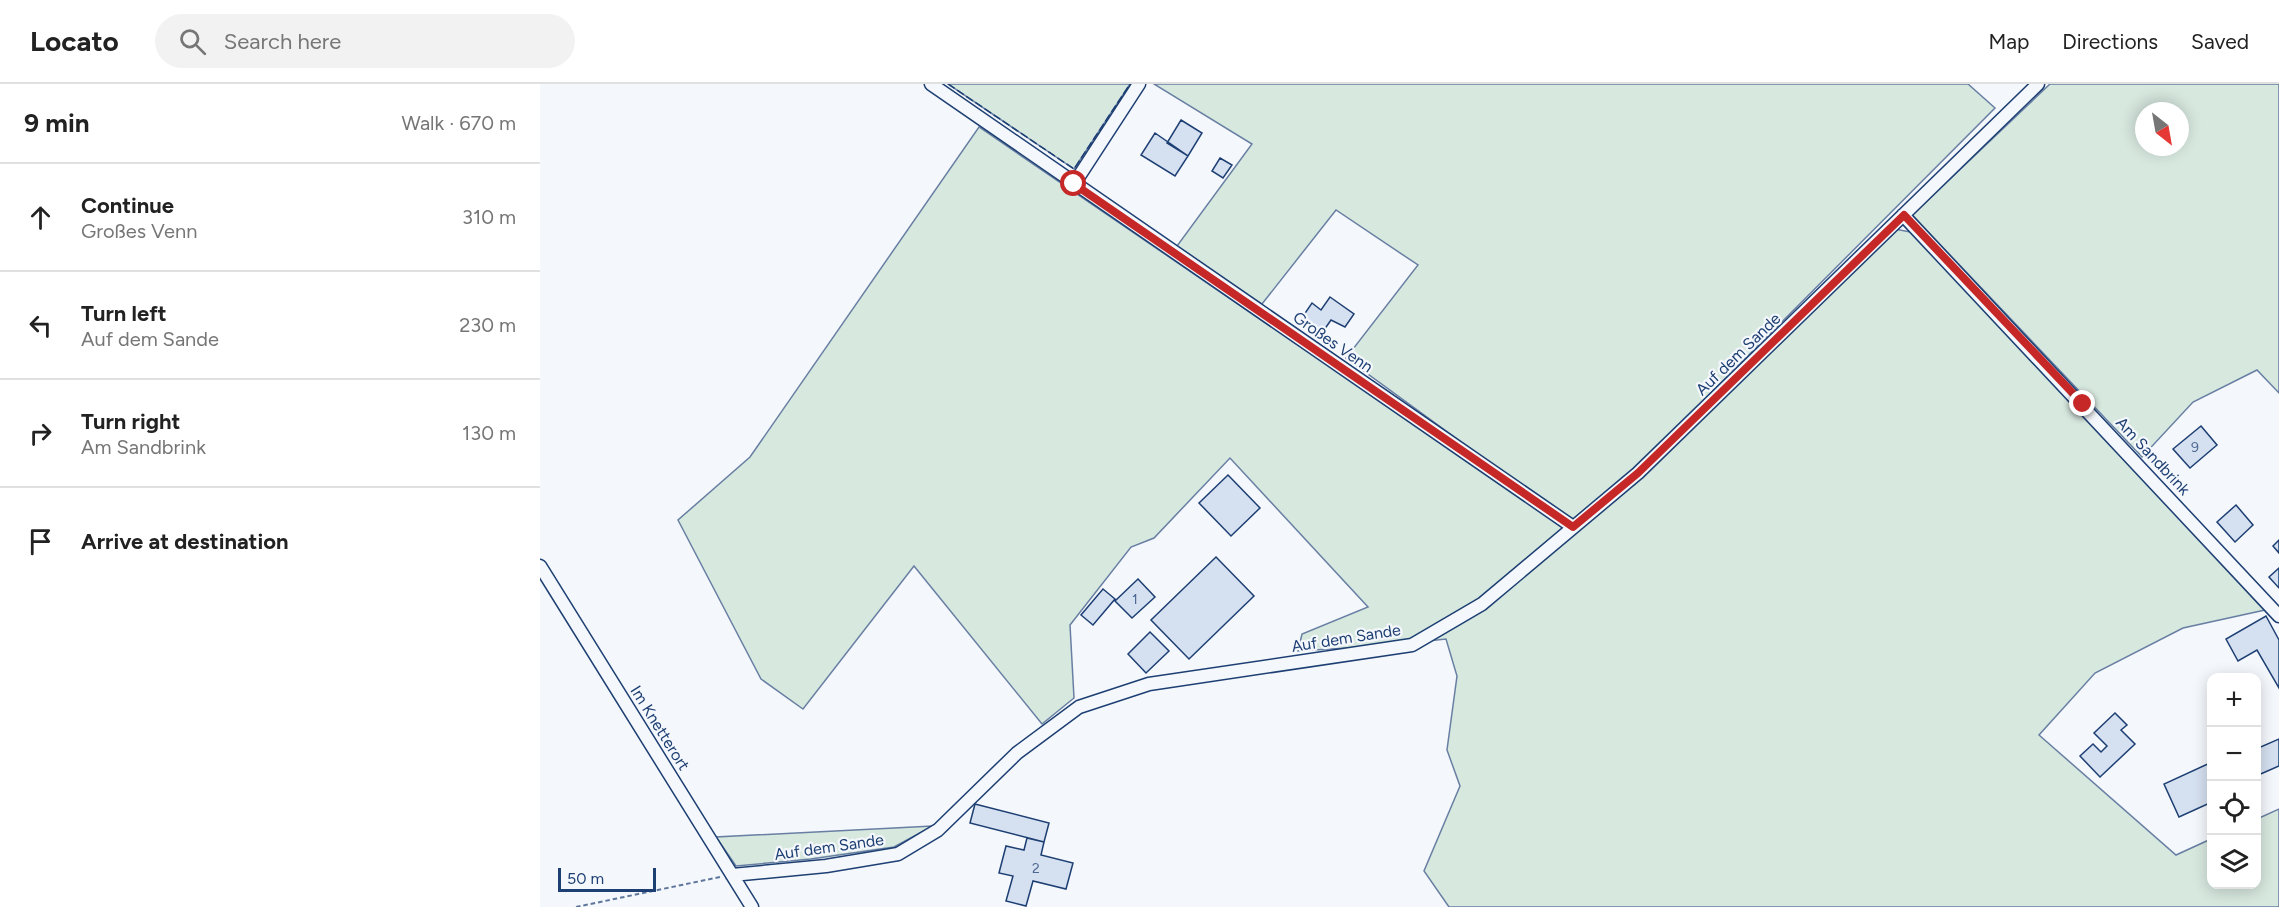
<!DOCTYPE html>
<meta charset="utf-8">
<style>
:root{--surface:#fff;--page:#f2f2f2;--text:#222;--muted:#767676;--line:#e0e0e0}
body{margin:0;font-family:Figtree,sans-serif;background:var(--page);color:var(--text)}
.controls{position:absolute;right:18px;bottom:18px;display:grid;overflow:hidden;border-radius:12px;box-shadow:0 3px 15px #0003}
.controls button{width:54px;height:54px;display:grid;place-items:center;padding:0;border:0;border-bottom:2px solid var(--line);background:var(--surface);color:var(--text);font:30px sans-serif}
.compass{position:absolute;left:1595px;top:18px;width:54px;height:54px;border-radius:50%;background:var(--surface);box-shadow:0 3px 15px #0003;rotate:149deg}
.scale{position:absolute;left:18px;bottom:15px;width:98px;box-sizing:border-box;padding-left:6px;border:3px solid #1d3f73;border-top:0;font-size:16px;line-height:21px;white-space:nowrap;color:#1d3f73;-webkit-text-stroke:4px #f4f7fb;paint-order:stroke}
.stop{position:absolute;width:18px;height:18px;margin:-14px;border:4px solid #c62828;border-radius:50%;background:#fff}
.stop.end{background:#c62828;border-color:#fff;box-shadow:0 2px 6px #0008}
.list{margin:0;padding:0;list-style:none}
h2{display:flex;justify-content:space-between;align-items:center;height:78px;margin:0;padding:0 24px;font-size:26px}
h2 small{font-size:20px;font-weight:400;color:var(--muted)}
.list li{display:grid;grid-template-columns:39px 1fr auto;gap:18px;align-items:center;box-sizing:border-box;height:108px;padding:0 24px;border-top:2px solid var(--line)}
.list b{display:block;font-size:22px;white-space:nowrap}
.list p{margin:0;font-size:20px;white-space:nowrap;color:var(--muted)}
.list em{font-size:20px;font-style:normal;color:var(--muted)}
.icon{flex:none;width:33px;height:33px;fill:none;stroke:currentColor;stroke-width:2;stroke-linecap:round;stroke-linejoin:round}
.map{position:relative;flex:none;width:1739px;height:823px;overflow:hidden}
header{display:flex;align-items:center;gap:36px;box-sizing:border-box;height:84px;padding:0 30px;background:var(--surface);border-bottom:2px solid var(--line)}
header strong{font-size:28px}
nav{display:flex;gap:33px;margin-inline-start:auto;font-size:21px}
.search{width:420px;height:54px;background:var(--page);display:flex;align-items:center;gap:15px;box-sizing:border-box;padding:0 21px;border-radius:33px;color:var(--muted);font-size:22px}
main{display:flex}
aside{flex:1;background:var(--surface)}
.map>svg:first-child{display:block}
</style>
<header>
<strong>Locato</strong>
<div class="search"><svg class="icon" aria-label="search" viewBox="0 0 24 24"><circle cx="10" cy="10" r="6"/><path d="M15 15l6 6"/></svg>Search here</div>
<nav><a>Map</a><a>Directions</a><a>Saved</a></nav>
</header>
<main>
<aside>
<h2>9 min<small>Walk · 670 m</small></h2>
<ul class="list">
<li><svg class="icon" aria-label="ahead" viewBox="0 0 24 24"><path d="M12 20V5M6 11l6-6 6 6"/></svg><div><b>Continue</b><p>Großes Venn</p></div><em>310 m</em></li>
<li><svg class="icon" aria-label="left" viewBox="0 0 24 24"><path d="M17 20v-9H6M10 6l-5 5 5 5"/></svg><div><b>Turn left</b><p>Auf dem Sande</p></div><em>230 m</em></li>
<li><svg class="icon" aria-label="right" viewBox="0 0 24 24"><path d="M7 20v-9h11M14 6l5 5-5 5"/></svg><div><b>Turn right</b><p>Am Sandbrink</p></div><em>130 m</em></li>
<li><svg class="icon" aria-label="arrive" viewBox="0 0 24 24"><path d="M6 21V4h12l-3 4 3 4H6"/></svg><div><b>Arrive at destination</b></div></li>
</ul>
</aside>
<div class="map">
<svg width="1739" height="823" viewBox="0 0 1739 823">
<rect width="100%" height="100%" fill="#f4f7fb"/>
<path fill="#d7e8df" stroke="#687fa3" stroke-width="1.5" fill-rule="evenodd" d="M 408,0 L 590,0 L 534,85 Z
M 614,0 L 1428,0 L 1455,24 L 1169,311 L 1344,143 L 1381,150 L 1725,526 L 1643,544 L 1555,589 L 1499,651 L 1636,771 L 1671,755 L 1672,800 L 1716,800 L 1717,735 L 1739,725 L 1739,823 L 909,823 L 884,787 L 920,702 L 907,666 L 917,592 L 906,555 L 841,562 L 758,567 L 762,550 L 828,523 L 690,374 L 614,454 L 591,463 L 530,541 L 534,614 L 502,640 L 374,482 L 263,625 L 221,595 L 138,436 L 210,373 L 439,43 L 755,259 L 983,403 L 806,274 L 878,181 L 796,126 L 722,220 L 637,162 L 712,60 Z
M 1510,0 L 1739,0 L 1739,309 L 1717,286 L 1653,318 L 1602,373 L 1372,131 ZM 1604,27 L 1640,27 L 1640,63 L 1604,63 Z
M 393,742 L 354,763 L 271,775 L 196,782 L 176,753 Z"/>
<path fill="#d5e0f0" stroke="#1d3f73" stroke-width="1.5" d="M 641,36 L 662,49 L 648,72 L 627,59 Z
M 615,49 L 648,72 L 635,92 L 601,71 Z
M 680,74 L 692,81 L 683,94 L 672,87 Z
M 790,213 L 814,230 L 805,243 L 791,236 L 782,249 L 761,235 L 772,219 L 781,226 Z
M 1661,342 L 1677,361 L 1650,384 L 1633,365 Z
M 688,391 L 720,424 L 691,452 L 659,419 Z
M 1696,421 L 1713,441 L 1695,458 L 1677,438 Z
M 1739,456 L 1739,469 L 1733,462 Z
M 676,473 L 714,512 L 649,575 L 611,536 Z
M 1739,484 L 1739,504 L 1729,493 Z
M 598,495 L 615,513 L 592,534 L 575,517 Z
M 563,505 L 575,515 L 553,541 L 541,531 Z
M 1726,532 L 1739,556 L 1739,604 L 1717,566 L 1698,577 L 1686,555 Z
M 610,548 L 629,567 L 606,589 L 588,570 Z
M 1575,629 L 1587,641 L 1581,646 L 1595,660 L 1560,693 L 1540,672 L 1553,660 L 1561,668 L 1567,662 L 1554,649 Z
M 1739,655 L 1739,682 L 1716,692 L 1716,665 Z
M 1672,678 L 1672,718 L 1639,733 L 1624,700 Z
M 435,720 L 509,739 L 504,758 L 430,739 Z
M 487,754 L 504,758 L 501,771 L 533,779 L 526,805 L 493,797 L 486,822 L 466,817 L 473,792 L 459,789 L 466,762 L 484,766 Z"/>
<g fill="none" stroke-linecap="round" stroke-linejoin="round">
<defs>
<path id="street" d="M 391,0 L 1033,443
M 534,100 L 599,0
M 1363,131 L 1739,532
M 0,482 L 212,823
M 192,791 L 286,782 L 358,770 L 398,746 L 477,669 L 539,623 L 609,600 L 872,561 L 942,520 L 1098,389 L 1498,0"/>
</defs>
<use href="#street" stroke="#1d3f73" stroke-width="15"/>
<path stroke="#5e769c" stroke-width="2" stroke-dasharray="4.5 3" stroke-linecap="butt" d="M 36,823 L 180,793"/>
<use href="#street" stroke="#f4f7fb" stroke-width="12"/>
<path stroke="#1d3f73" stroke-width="1.5" stroke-dasharray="8 3" stroke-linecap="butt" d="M 408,0 L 534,85 L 590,0"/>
</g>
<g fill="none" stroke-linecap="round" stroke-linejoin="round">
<path stroke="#c62828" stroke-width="8" d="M 534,100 L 1033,443 L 1098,389 L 1364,131 L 1543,320"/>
</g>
<g text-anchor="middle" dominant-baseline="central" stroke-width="4.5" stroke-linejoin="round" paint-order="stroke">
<g font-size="14" fill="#4b6792">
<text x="1655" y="363">9</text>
<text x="595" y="515">1</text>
<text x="496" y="784">2</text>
</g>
<g font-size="16" fill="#1d3f73" stroke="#f4f7fb">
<text transform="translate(793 258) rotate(35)">Großes Venn</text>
<text transform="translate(1198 270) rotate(-44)">Auf dem Sande</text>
<text transform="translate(1613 372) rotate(47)">Am Sandbrink</text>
<text transform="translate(806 554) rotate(-9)">Auf dem Sande</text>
<text transform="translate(120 644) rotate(58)">Im Knetterort</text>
<text transform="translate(289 763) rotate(-8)">Auf dem Sande</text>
</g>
</g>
</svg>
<div class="controls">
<button>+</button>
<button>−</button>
<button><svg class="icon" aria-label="locate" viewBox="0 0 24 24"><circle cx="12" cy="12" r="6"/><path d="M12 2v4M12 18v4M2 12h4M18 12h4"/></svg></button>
<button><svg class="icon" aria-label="layers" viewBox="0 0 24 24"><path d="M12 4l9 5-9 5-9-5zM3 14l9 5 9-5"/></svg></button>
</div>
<svg class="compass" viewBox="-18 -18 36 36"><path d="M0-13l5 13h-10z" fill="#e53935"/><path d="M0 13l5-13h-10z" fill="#767676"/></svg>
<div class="scale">50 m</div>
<div class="stop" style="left:534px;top:100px"></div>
<div class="stop end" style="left:1543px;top:320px"></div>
</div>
</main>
